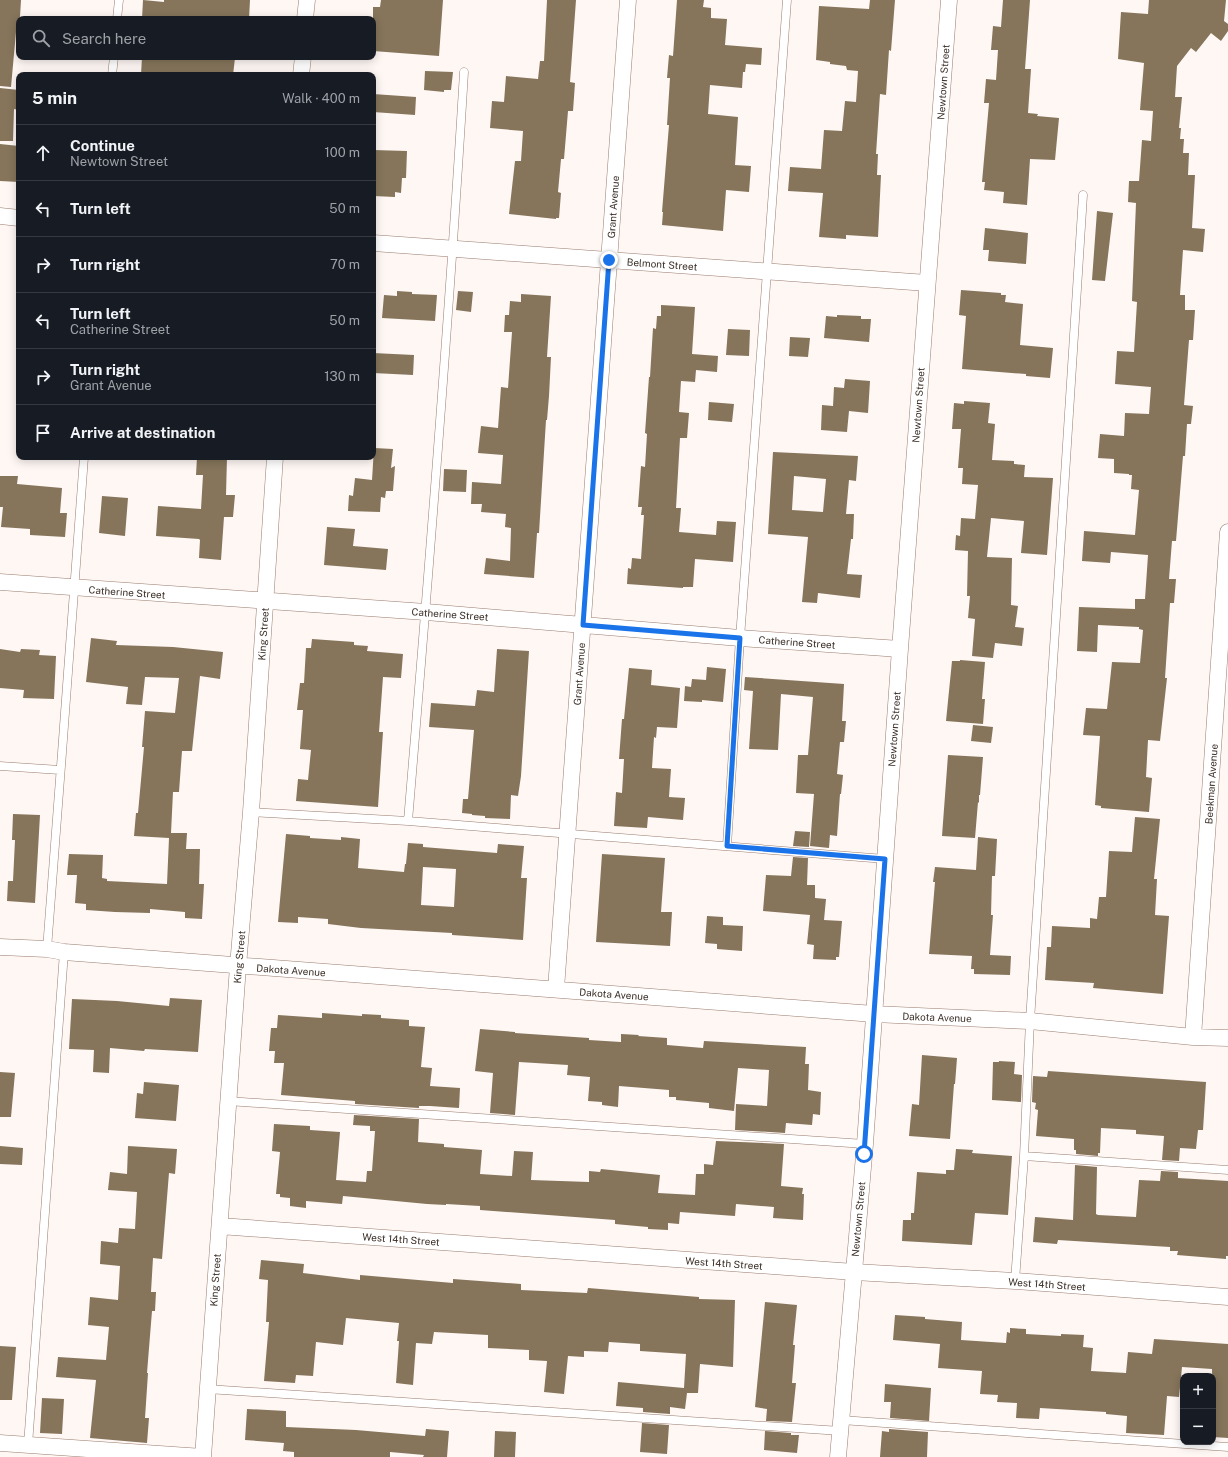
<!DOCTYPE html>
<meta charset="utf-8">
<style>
:root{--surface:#171b24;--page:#20242c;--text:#f1f3f6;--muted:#9ea1a6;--line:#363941}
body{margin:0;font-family:"Public Sans",sans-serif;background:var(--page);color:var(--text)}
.controls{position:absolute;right:12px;bottom:12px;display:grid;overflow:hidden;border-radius:8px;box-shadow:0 2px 10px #0003}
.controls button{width:36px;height:36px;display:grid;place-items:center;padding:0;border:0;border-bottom:1px solid var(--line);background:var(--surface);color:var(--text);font:20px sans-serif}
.stop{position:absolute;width:12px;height:12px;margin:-9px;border:3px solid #1a73e8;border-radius:50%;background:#fff}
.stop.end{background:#1a73e8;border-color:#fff;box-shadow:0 1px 4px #0008}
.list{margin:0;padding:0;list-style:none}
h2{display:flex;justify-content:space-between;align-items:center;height:52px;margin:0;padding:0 16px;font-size:17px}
h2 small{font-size:13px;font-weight:400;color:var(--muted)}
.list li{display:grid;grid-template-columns:26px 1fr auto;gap:12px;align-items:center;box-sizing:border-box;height:56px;padding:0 16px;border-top:1px solid var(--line)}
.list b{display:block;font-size:15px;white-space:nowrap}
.list p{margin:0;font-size:13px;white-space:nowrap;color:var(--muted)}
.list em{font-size:13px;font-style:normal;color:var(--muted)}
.icon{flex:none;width:22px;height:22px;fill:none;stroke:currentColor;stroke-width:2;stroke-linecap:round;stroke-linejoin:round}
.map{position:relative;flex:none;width:1228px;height:1457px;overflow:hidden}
.search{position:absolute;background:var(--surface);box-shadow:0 2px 10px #0003;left:16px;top:16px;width:360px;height:44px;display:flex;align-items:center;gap:10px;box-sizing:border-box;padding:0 14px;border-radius:8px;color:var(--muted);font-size:15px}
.panel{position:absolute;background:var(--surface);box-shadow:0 2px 10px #0003;left:16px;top:72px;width:360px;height:388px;border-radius:8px}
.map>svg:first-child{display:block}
</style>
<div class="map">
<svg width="1228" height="1457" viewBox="0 0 1228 1457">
<rect width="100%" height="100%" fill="#fef7f4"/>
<path fill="#86755b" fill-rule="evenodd" d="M 0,0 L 21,0 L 19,33 L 16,32 L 11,87 L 0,86 Z
M 143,0 L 164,2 L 164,0 L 250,0 L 249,19 L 142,19 Z
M 381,0 L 443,0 L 439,56 L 373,51 L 373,7 L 380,7 Z
M 547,0 L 576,0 L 570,82 L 575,83 L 573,111 L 568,111 L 564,159 L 561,159 L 558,192 L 561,193 L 559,218 L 556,218 L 556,219 L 509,214 L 515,161 L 521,161 L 523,131 L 490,128 L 492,101 L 504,102 L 506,76 L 538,79 L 540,61 L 544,61 Z
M 677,0 L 704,0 L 703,7 L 711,8 L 711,18 L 727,19 L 725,45 L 762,48 L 761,65 L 746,64 L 745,72 L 743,72 L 742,88 L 710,85 L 708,114 L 738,117 L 735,165 L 751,166 L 749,192 L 726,190 L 723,231 L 662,225 L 663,212 L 662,212 L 669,125 L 667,125 L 670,78 L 667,78 L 669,55 L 673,56 Z
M 870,0 L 895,0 L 891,51 L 889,50 L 886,95 L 880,94 L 876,154 L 878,154 L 877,175 L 881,175 L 878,237 L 846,235 L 846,239 L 819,237 L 823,193 L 788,191 L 790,167 L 821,169 L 824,130 L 842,131 L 845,101 L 856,102 L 858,71 L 847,70 L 846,66 L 830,64 L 830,62 L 816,60 L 819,6 L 869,9 Z
M 1003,0 L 1030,0 L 1025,69 L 1031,69 L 1028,113 L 1038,114 L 1037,116 L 1059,118 L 1055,160 L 1030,159 L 1027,205 L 1003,203 L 1004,192 L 984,190 L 985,182 L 982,182 L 989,103 L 984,103 L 986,79 L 996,80 L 998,50 L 991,50 L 993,26 L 1001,27 Z
M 1149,0 L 1226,0 L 1224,21 L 1228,24 L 1228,31 L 1221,41 L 1211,33 L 1196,52 L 1191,48 L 1177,66 L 1175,97 L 1182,97 L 1179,128 L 1181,128 L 1180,139 L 1184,139 L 1183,153 L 1189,153 L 1188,175 L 1195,175 L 1192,228 L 1205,229 L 1203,252 L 1183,250 L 1180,295 L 1185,295 L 1185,310 L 1195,310 L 1193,340 L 1189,340 L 1184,405 L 1193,406 L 1191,424 L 1187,424 L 1185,456 L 1183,456 L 1176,541 L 1172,541 L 1169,579 L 1176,579 L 1174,603 L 1170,603 L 1165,678 L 1167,678 L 1160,741 L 1148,740 L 1146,777 L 1152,778 L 1149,812 L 1101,808 L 1101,806 L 1095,805 L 1100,736 L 1083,735 L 1086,708 L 1107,709 L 1112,662 L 1140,663 L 1143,630 L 1139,629 L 1139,627 L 1098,625 L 1097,652 L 1077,651 L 1079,607 L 1135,609 L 1135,599 L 1145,599 L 1148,555 L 1111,552 L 1110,563 L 1082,561 L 1084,531 L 1135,535 L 1139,490 L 1131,489 L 1132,475 L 1129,475 L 1129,474 L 1114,473 L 1114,459 L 1098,458 L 1100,434 L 1124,436 L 1125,413 L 1149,414 L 1151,387 L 1115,384 L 1117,351 L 1134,352 L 1137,302 L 1132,301 L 1136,203 L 1128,202 L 1129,181 L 1139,181 L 1142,140 L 1151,141 L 1153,111 L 1140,110 L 1144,63 L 1118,59 L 1121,12 L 1148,14 Z
M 142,57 L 235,58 L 233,75 L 141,75 Z
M 425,71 L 453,72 L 451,90 L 444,90 L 444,92 L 424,90 Z
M 0,88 L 19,90 L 19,110 L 14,109 L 13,141 L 0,141 Z
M 373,94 L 416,97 L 415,115 L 373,112 Z
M 0,144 L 19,146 L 19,182 L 0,181 Z
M 373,150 L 407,151 L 406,178 L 402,178 L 401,193 L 395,192 L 395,197 L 373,196 Z
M 1097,211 L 1113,213 L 1105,281 L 1092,280 Z
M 985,228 L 1028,233 L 1026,264 L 988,261 L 989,250 L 983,250 Z
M 961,290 L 1001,293 L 1001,295 L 1006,295 L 1005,302 L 1023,304 L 1020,345 L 1053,348 L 1050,378 L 1026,376 L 1026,374 L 962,369 L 966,316 L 959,315 Z
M 397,291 L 412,292 L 412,294 L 437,295 L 435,321 L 382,318 L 384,295 L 397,296 Z
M 458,291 L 473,292 L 471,312 L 456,310 Z
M 521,294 L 551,296 L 547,357 L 551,357 L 549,396 L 547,420 L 546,420 L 539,533 L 537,533 L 534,578 L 484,574 L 486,558 L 510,561 L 511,528 L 505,527 L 506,514 L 481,512 L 482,504 L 471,504 L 472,482 L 501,484 L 503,455 L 478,453 L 481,426 L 498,428 L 501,387 L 508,388 L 512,332 L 504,332 L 505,315 L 509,315 L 510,301 L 521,302 Z
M 661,305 L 695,307 L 692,354 L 718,356 L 717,372 L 696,370 L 695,382 L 681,381 L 679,412 L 689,413 L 687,438 L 680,438 L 676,508 L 681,508 L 679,532 L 716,535 L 717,521 L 736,522 L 733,562 L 695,559 L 693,587 L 683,587 L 683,588 L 627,584 L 628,568 L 631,569 L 632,558 L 641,559 L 644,515 L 641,515 L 642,507 L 638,507 L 641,466 L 645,467 L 647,434 L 645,433 L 649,377 L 650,377 L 653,328 L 656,329 L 657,316 L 661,316 Z
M 837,315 L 861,316 L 861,319 L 871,319 L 869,342 L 824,338 L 826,316 L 837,317 Z
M 728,329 L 750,330 L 749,356 L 726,355 Z
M 790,337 L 810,338 L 808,357 L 789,356 Z
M 373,353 L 414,355 L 413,375 L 373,373 Z
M 845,379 L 870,381 L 868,413 L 849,411 L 847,432 L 821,430 L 822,405 L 833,406 L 834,387 L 844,388 Z
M 964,401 L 990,403 L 988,423 L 995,424 L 992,460 L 1014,461 L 1014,464 L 1025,465 L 1024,477 L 1053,478 L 1047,555 L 1021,553 L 1024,521 L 991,518 L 987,557 L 1012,558 L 1011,605 L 1018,606 L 1015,627 L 1024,628 L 1022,646 L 995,643 L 993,658 L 972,656 L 975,619 L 968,618 L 970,596 L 967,596 L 968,551 L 955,550 L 956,535 L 960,536 L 961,518 L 975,519 L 978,485 L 962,484 L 963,468 L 958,468 L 961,429 L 952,429 L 954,403 L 964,404 Z
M 709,402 L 734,404 L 732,422 L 708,420 Z
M 374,448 L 393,449 L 391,468 L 395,466 L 393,491 L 386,491 L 385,498 L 381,497 L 380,512 L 348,511 L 349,495 L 353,496 L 355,478 L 372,480 Z
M 773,452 L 858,456 L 856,481 L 849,480 L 846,514 L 854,514 L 853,539 L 851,539 L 847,574 L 862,575 L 860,598 L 818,593 L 817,603 L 802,602 L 808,537 L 768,534 ZM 794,476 L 826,479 L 823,512 L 792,510 Z
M 197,457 L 227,457 L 226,495 L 235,495 L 233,517 L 224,517 L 221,560 L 199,558 L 200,540 L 199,539 L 156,536 L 158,506 L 201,509 L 203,475 L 196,475 Z
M 444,469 L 467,470 L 466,492 L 443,491 Z
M 0,476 L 18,476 L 17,484 L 62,488 L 60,513 L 67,513 L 65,537 L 30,535 L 30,529 L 1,527 L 3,507 L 0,507 Z
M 102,496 L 128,498 L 125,536 L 99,533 Z
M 327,527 L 355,529 L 353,546 L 388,549 L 386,570 L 324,565 Z
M 91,638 L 117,641 L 116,645 L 173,647 L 223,652 L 220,679 L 200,676 L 192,751 L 182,751 L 179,792 L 173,792 L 171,833 L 187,833 L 186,849 L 200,849 L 199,884 L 204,884 L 202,919 L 185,918 L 185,912 L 150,909 L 150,913 L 115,912 L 86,910 L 86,904 L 75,903 L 77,875 L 67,875 L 69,854 L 103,855 L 102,878 L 107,879 L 107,881 L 167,884 L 169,838 L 134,836 L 136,813 L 138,813 L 144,747 L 142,747 L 145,711 L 175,713 L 179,678 L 145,677 L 142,705 L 126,704 L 128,687 L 86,682 Z
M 312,639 L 354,642 L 354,645 L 368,646 L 367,651 L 403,654 L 401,678 L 383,677 L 379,732 L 383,732 L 378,807 L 296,801 L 298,779 L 308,780 L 311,750 L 300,749 L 303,710 L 297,710 L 300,683 L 304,683 L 306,648 L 311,648 Z
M 0,649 L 20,652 L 21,649 L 40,650 L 39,655 L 56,656 L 54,699 L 23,698 L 24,690 L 0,688 Z
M 497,649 L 529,651 L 521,776 L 518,796 L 511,795 L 510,819 L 485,818 L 485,816 L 472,815 L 472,814 L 462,813 L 463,799 L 468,799 L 474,730 L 429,727 L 431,703 L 475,706 L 477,690 L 494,692 Z
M 960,660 L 985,662 L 982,699 L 985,699 L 983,724 L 946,721 L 952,661 L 960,661 Z
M 707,667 L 726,669 L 723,702 L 702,700 L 702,702 L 684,701 L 685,686 L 691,687 L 692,679 L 706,680 Z
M 629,668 L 652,670 L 651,685 L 680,688 L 677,728 L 657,727 L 656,738 L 654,737 L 652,768 L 671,769 L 669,797 L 685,798 L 683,820 L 648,817 L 647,828 L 614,826 L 616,792 L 622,793 L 624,759 L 619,759 L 622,719 L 624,719 Z
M 745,677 L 844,684 L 842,721 L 846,721 L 844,742 L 840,742 L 837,774 L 843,775 L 841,794 L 840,794 L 837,836 L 830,835 L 829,848 L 810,846 L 814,794 L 796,793 L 798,755 L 808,755 L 813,697 L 781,694 L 778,750 L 749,749 L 753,691 L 744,690 Z
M 973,725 L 993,727 L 991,743 L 971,741 Z
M 948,755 L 983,757 L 980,795 L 979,795 L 979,803 L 978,802 L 975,838 L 942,836 Z
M 13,814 L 40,815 L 35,903 L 7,901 L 8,881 L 13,881 L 15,840 L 12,840 Z
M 1135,817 L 1160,819 L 1154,879 L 1157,879 L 1155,915 L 1169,916 L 1163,994 L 1093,988 L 1094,983 L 1045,980 L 1047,947 L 1051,947 L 1052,926 L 1090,928 L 1090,918 L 1097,919 L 1099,897 L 1106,897 L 1109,851 L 1132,852 Z
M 795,831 L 810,832 L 809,847 L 793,846 Z
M 286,834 L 310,836 L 310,838 L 341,840 L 341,837 L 360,839 L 358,868 L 404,872 L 405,864 L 406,864 L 408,843 L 423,844 L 423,847 L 497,853 L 498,844 L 524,846 L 521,878 L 527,878 L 523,940 L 452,935 L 452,933 L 361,928 L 328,924 L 328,919 L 298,917 L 298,923 L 278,922 ZM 423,867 L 456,869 L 454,907 L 421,905 Z
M 978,837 L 997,839 L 995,876 L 992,876 L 991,915 L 993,915 L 990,955 L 1011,956 L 1010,975 L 974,974 L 974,969 L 971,969 L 972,956 L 929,954 L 935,882 L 933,882 L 935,867 L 976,870 Z
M 602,854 L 665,858 L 661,912 L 672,912 L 670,946 L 596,942 Z
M 793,857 L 808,858 L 807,885 L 815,885 L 815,898 L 826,899 L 824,920 L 842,921 L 839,957 L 836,957 L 836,960 L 813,959 L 814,945 L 807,944 L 810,915 L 763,911 L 766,875 L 791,876 Z
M 707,916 L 723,917 L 723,925 L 743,926 L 742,951 L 717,949 L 717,944 L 705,943 Z
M 170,998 L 202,1000 L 198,1052 L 145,1049 L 144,1051 L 110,1048 L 109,1073 L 93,1072 L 94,1050 L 69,1049 L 72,999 L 117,1001 L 169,1006 Z
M 322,1013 L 362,1016 L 362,1014 L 381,1015 L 381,1018 L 409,1020 L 409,1026 L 425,1027 L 421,1067 L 432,1068 L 430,1086 L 460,1088 L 459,1108 L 430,1106 L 419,1106 L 419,1108 L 355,1104 L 355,1101 L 281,1095 L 284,1063 L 274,1063 L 275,1051 L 269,1051 L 271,1028 L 277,1028 L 278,1015 L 322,1018 Z
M 480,1029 L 515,1032 L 515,1033 L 589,1038 L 589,1040 L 621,1042 L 621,1034 L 639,1035 L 638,1036 L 667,1038 L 667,1045 L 703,1048 L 704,1041 L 806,1047 L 805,1064 L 809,1064 L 808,1090 L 821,1092 L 820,1115 L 813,1114 L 812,1125 L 786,1123 L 785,1133 L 735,1130 L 736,1104 L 767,1106 L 769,1070 L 738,1068 L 734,1111 L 709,1108 L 709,1103 L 676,1100 L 676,1097 L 669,1097 L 669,1090 L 619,1086 L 618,1107 L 602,1105 L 602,1102 L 588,1101 L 590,1077 L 567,1075 L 568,1065 L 519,1062 L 515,1115 L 490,1113 L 493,1073 L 475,1071 Z
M 922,1055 L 957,1058 L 955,1084 L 954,1084 L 950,1139 L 909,1136 L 912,1104 L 919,1105 Z
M 999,1061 L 1015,1062 L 1014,1074 L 1022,1075 L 1021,1102 L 992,1100 L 993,1062 L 999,1062 Z
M 1048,1071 L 1206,1082 L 1203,1130 L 1198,1130 L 1196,1149 L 1180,1148 L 1179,1161 L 1162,1160 L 1164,1136 L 1136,1134 L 1136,1130 L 1101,1128 L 1100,1153 L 1098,1153 L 1098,1156 L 1076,1154 L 1076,1150 L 1074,1150 L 1074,1139 L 1036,1136 L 1038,1110 L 1035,1109 L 1036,1103 L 1032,1102 L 1033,1076 L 1047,1077 Z
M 0,1072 L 15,1073 L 11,1117 L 0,1117 Z
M 144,1082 L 179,1085 L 176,1121 L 135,1118 L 137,1093 L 143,1094 Z
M 354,1115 L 419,1119 L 418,1142 L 444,1144 L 444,1147 L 482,1150 L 480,1174 L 512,1176 L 514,1151 L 533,1152 L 531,1180 L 589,1182 L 589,1171 L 600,1172 L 601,1169 L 660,1175 L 658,1193 L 695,1195 L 696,1174 L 704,1174 L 704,1164 L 713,1165 L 716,1141 L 784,1144 L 781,1186 L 803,1188 L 802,1194 L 804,1194 L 803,1220 L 773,1218 L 774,1207 L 736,1204 L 735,1216 L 680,1212 L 679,1224 L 668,1223 L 668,1230 L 648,1229 L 648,1227 L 615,1224 L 615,1220 L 480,1210 L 480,1206 L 446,1204 L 446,1205 L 427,1204 L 343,1196 L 342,1204 L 306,1201 L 306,1208 L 290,1206 L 290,1198 L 280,1197 L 280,1194 L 276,1194 L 280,1152 L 272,1151 L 274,1124 L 310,1126 L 310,1130 L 340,1132 L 336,1180 L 366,1182 L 367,1171 L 372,1171 L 375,1131 L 370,1131 L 370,1126 L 353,1125 Z
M 0,1146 L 23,1148 L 22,1165 L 0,1164 Z
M 128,1146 L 177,1149 L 175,1174 L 169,1173 L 162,1259 L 153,1258 L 151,1292 L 156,1292 L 155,1311 L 152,1311 L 147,1373 L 148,1373 L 145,1418 L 149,1418 L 147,1443 L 90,1438 L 96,1380 L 56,1377 L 58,1357 L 106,1360 L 109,1327 L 88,1325 L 90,1297 L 118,1300 L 120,1266 L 100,1264 L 101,1241 L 118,1243 L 119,1228 L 135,1229 L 137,1192 L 108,1190 L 110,1172 L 127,1174 Z
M 956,1149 L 973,1150 L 972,1153 L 1012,1156 L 1008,1215 L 975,1213 L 972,1245 L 902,1241 L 903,1220 L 911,1220 L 911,1213 L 914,1213 L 917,1172 L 946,1174 L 946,1170 L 954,1170 Z
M 1075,1165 L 1097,1167 L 1096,1214 L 1098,1215 L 1136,1217 L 1139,1180 L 1160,1181 L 1161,1171 L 1178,1172 L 1178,1178 L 1228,1181 L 1228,1256 L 1226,1256 L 1226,1259 L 1177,1255 L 1178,1251 L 1170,1251 L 1170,1247 L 1058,1240 L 1057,1244 L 1033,1242 L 1035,1217 L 1073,1220 Z
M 261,1260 L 304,1264 L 303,1273 L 360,1280 L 360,1275 L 453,1283 L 453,1279 L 521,1284 L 521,1290 L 587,1293 L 588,1288 L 699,1297 L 699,1299 L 735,1300 L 733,1367 L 700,1364 L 698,1393 L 687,1393 L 685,1409 L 670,1407 L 670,1414 L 643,1412 L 643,1408 L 616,1406 L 618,1382 L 684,1388 L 686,1354 L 640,1351 L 640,1344 L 609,1342 L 608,1352 L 584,1351 L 584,1357 L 568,1356 L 564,1394 L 544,1392 L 547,1361 L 529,1360 L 529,1350 L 488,1348 L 488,1335 L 434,1332 L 432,1344 L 416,1343 L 413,1385 L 396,1383 L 399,1341 L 397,1341 L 399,1323 L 346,1318 L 343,1345 L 316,1342 L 313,1376 L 296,1375 L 295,1383 L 264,1381 L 269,1322 L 266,1322 L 268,1280 L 259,1279 Z
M 765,1302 L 797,1305 L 793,1345 L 795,1345 L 792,1383 L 796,1383 L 792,1422 L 766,1421 L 767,1409 L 755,1407 Z
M 895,1315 L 925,1317 L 925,1319 L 962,1322 L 961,1340 L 1006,1343 L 1007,1332 L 1010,1333 L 1010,1328 L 1026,1329 L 1026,1334 L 1061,1336 L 1061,1334 L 1084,1335 L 1083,1347 L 1093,1348 L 1091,1371 L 1126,1373 L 1128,1352 L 1152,1354 L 1154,1339 L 1228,1344 L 1228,1438 L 1213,1437 L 1212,1369 L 1182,1367 L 1179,1397 L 1167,1396 L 1164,1435 L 1126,1433 L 1127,1416 L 1106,1414 L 1106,1412 L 1040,1408 L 1039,1419 L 1016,1418 L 1017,1403 L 997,1402 L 998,1395 L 980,1394 L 982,1371 L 938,1368 L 940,1344 L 893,1340 Z
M 0,1346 L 16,1347 L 12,1400 L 0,1400 Z
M 885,1384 L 931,1388 L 929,1421 L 890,1418 L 891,1402 L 884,1402 Z
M 42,1398 L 64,1399 L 62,1434 L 40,1433 Z
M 247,1409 L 286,1411 L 286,1427 L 356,1430 L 425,1436 L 426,1429 L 449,1431 L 447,1457 L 423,1457 L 424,1455 L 390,1452 L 390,1457 L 294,1457 L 294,1452 L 283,1451 L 284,1443 L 245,1440 Z
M 642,1423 L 669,1425 L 667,1454 L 640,1452 Z
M 889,1429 L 928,1432 L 927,1457 L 880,1457 L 882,1431 L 889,1432 Z
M 495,1431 L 516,1432 L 515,1457 L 494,1457 Z
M 765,1431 L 791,1433 L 791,1435 L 799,1435 L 797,1453 L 764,1450 Z"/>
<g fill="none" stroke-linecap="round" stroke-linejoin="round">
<defs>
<path id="service" d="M 117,19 L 119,0
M 112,75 L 114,57
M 0,766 L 60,770
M 251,812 L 408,821 L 885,859
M 408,821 C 429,571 449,322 464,72
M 727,846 L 740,638 L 787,0
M 47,949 C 59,785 73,621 84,457
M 228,1101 L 865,1144
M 1024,1156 L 1030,1021 L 1083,195
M 1015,1281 L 1024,1156 L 1228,1170
M 207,1389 L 841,1431
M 841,1420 L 1228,1447
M 28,1445 L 64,952"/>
<path id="minor" d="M 305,19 L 307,0
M 301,75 L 303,57
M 0,216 L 19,218
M 373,243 L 927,283
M 0,582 L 426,612 L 740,638 L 900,649
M 0,947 L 47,949 L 64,952 L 874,1014 L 1030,1021 L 1193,1037 L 1228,1038
M 556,989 L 628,0
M 1193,1037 L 1228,532
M 220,1226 L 854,1272 L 1015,1281 L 1228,1297
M 0,1443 L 203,1457
M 203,1457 L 238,966 L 251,812 L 275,457
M 838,1457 L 865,1144 L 900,649 L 949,0"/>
</defs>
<use href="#service" stroke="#9a7c6e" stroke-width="9"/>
<use href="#minor" stroke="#9a7c6e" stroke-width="17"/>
<use href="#service" stroke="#fff" stroke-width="8"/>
<use href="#minor" stroke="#fff" stroke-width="16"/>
</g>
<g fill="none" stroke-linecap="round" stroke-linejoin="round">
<path stroke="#1a73e8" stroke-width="5" d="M 609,260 L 583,625 L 740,638 L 727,846 L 885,859 L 864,1154"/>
</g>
<g text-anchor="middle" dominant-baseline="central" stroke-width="4" stroke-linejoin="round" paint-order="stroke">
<g font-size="10" fill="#3b2f28" stroke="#fff">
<text transform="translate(943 82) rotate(-86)">Newtown Street</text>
<text transform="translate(613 207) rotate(-86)">Grant Avenue</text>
<text transform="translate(662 264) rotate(4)">Belmont Street</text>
<text transform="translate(918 405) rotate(-86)">Newtown Street</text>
<text transform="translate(127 592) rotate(4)">Catherine Street</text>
<text transform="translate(450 614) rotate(4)">Catherine Street</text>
<text transform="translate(263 634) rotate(-86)">King Street</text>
<text transform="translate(797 642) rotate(4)">Catherine Street</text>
<text transform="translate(579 674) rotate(-86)">Grant Avenue</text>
<text transform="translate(894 729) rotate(-86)">Newtown Street</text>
<text transform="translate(1211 784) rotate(-86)">Beekman Avenue</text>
<text transform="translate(239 957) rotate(-85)">King Street</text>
<text transform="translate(291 970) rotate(4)">Dakota Avenue</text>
<text transform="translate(614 994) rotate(4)">Dakota Avenue</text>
<text transform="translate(937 1017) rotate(2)">Dakota Avenue</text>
<text transform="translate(858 1219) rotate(-85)">Newtown Street</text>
<text transform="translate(401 1239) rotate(4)">West 14th Street</text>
<text transform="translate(724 1263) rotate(4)">West 14th Street</text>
<text transform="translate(215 1280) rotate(-86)">King Street</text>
<text transform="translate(1047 1284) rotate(4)">West 14th Street</text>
</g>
</g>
</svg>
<div class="controls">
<button>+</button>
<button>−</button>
</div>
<div class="stop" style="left:864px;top:1154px"></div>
<div class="stop end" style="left:609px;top:260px"></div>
<div class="search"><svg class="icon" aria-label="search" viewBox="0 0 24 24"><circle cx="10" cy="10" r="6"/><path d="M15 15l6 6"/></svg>Search here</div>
<section class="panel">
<h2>5 min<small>Walk · 400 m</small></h2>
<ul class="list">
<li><svg class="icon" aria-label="ahead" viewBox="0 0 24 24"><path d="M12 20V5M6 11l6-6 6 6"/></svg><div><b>Continue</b><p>Newtown Street</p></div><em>100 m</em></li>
<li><svg class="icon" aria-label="left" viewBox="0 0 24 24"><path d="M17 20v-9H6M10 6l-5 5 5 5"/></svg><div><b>Turn left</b></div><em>50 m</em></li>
<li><svg class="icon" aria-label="right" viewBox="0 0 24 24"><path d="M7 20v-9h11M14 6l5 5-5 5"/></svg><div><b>Turn right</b></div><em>70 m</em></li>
<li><svg class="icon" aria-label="left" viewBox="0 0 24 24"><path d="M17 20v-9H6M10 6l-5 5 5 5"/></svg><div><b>Turn left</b><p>Catherine Street</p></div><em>50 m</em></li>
<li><svg class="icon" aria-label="right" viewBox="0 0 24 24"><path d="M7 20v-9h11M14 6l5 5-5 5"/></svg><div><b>Turn right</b><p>Grant Avenue</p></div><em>130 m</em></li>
<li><svg class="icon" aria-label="arrive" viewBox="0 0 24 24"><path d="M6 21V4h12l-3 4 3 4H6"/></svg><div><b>Arrive at destination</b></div></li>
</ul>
</section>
</div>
